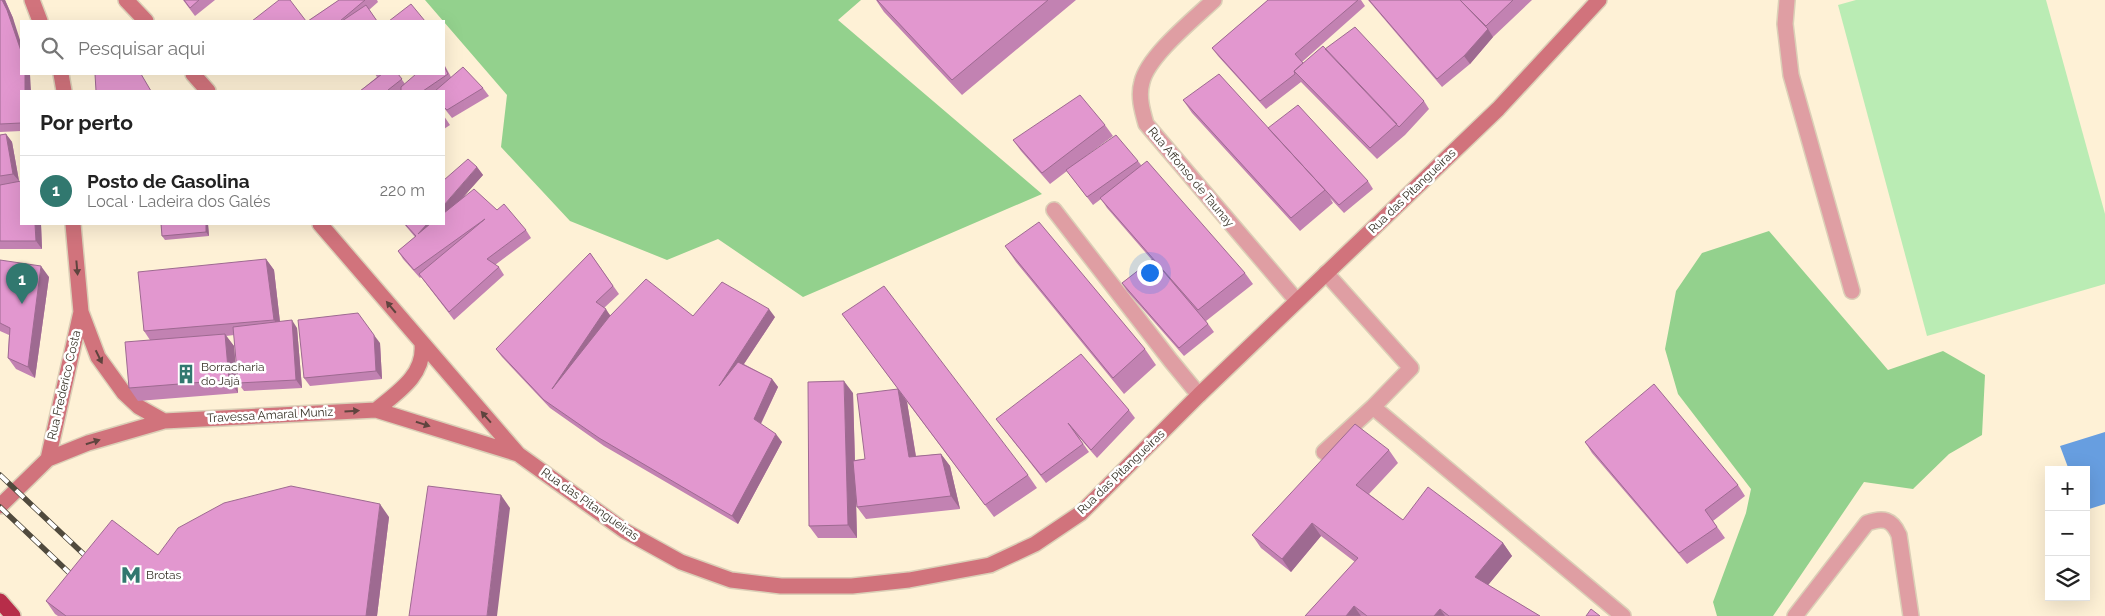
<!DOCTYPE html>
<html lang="pt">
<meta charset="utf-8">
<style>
:root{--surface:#fff;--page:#f6f6f6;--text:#222;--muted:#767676;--line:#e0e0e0;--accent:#31786f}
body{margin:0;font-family:Raleway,sans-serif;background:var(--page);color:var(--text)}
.controls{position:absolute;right:15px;bottom:15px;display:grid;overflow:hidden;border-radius:0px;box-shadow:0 5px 20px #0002}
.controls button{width:45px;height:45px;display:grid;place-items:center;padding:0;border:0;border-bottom:1px solid var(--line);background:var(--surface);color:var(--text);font:25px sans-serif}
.you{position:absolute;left:1149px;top:272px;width:18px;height:18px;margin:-12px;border:4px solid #fff;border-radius:50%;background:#1a73e8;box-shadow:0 0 0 8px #1a73e833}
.badge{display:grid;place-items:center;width:32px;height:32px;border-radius:50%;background:var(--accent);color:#fff;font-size:16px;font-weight:700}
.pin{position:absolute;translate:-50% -41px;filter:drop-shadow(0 1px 2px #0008)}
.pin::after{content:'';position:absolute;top:26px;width:18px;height:15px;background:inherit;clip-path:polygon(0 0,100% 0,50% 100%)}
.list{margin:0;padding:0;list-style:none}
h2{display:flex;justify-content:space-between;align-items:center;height:65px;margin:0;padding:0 20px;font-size:21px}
h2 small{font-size:16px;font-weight:400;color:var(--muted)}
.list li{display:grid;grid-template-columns:32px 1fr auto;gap:15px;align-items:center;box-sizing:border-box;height:70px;padding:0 20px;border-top:1px solid var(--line)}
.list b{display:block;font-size:19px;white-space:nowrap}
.list p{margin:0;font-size:16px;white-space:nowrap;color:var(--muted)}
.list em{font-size:16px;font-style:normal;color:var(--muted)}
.icon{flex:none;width:28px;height:28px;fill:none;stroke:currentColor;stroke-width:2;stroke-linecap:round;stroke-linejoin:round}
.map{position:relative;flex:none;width:2105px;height:616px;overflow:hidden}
.search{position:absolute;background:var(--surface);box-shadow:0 5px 20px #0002;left:20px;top:20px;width:425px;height:55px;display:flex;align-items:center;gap:12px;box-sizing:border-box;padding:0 18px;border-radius:0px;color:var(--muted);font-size:19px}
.panel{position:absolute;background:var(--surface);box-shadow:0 5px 20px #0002;left:20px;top:90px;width:425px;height:135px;border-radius:0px}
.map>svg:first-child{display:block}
</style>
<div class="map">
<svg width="2105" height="616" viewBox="0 0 2105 616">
<rect width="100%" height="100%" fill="#fef1d6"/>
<path fill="#baecb4" d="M 1856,0 L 2046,0 L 2105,214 L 2105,284 L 1927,336 L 1838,5 Z"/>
<path fill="#93d18d" d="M 425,0 L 861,0 L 838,20 L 1042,194 L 803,297 L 718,239 L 667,260 L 570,221 L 501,147 L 507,95 Z
M 1769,231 L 1888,370 L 1943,351 L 1985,375 L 1982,435 L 1949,454 L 1913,489 L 1864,482 L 1773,616 L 1717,616 L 1713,602 L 1746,513 L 1751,489 L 1678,394 L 1665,349 L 1676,291 L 1702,253 Z"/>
<path fill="#679ee0" d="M 2105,432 L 2105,504 L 2086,510 L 2086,470 L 2069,470 L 2060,446 Z"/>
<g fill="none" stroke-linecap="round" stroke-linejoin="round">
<defs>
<path id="lane" d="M 1787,0 L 1785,24 L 1791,75 L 1852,291
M 1054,210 L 1171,361 L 1199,395
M 1326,273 L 1411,368 L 1373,407 L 1623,616
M 1324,452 L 1373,407
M 1795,616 L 1867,523 C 1883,517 1892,519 1899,535 L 1911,616"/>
<path id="street" d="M 1214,0 C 1194,19 1148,56 1142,82 C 1138,96 1142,110 1146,124 L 1297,301"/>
<path id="secondary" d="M 32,0 L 40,21
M 126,0 L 146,21
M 61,74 L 64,91
M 193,74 L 208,91
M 73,224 L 81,312 L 98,357 L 124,393 L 139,407 L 164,421
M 320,224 L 518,454 L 625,531 L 681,562 L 731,580 L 781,586 L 852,586 L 909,580 L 990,565 L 1035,544 L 1081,513 L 1199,395 L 1498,109 L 1599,0
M 376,410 C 398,392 425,375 422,344
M 48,459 L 81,312
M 0,506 L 48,459 L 88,443 L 164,421 L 376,410 L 518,454"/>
<path id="highway" d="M 0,601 L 13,616"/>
</defs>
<use href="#lane" stroke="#dbcfb7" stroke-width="18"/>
<use href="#street" stroke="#dbcfb7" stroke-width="18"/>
<use href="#secondary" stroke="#dbcfb7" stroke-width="18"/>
<use href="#highway" stroke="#dbcfb7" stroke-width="18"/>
<use href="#lane" stroke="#df9ea3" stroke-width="15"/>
<use href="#street" stroke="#df9ea3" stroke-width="15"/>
<use href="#secondary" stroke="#d1737c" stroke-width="15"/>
<use href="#highway" stroke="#b72d49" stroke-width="15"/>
<defs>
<path id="rail" d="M 0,475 L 94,564
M 0,507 L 80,583"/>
</defs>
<use href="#rail" stroke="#504a3d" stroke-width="5.5"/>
<use href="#rail" stroke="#fff" stroke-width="4" stroke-dasharray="11" stroke-linecap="butt"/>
</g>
<path fill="#c282b2" d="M 0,0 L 5,0 L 13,18 L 21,91 L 21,131 L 0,132 Z
M 183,0 L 215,0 L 195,16 Z
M 339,0 L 377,0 L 378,2 L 369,10 L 377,21 L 308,21 Z
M 876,0 L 1076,0 L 962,95 L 884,12 Z
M 1268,0 L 1361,0 L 1365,6 L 1302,62 L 1303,63 L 1325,49 L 1424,101 L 1429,109 L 1405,135 L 1377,159 L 1301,82 L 1266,109 L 1218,56 L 1212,48 Z
M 1368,0 L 1532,0 L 1493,37 L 1470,64 L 1442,87 Z
M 444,64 L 451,77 L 483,88 L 489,96 L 452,118 L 444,108 L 444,91 L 360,91 L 377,77 L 375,74 L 398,74 L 405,84 L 444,74 Z
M 1183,100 L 1368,181 L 1373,189 L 1344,213 L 1330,198 L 1333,203 L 1300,231 L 1192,113 Z
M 444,116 L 450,125 L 444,129 Z
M 1105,125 L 1113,136 L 1086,156 L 1138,161 L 1141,165 L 1245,273 L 1253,284 L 1206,321 L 1214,332 L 1184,356 L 1127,291 L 1122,283 L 1152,260 L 1107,208 L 1101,199 L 1093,205 L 1067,171 L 1050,184 L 1021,151 L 1013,140 Z
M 6,134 L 12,142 L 19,181 L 21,224 L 41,224 L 42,249 L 0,249 L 0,135 Z
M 477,167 L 483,175 L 462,198 L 497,210 L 526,230 L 531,238 L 495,265 L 499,267 L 504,275 L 454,320 L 421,277 L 420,278 L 403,259 L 398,251 L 415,237 L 404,224 L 444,224 Z
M 161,224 L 208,224 L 209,236 L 165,240 L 162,236 Z
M 1005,246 L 1145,349 L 1156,365 L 1124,394 L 1016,262 Z
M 590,253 L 619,294 L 604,308 L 610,315 L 775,317 L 744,364 L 772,379 L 778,387 L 761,424 L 782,442 L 738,524 L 604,446 L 550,408 L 502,357 L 496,349 Z
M 266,259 L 274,270 L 280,322 L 297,328 L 302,388 L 244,391 L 238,383 L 234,335 L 226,336 L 234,346 L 238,393 L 138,401 L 129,388 L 150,340 L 144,331 Z
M 0,260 L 49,277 L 35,378 L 16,369 L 8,358 L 9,335 L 0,331 Z
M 842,314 L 1028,475 L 1037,488 L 994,517 L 905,399 L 907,402 L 916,456 L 941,454 L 950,466 L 960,509 L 866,519 L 857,507 L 856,501 L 857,538 L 818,538 L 809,526 L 853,393 L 855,460 L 865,459 L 898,389 Z
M 380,343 L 382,379 L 310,386 L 304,378 Z
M 1129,410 L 1135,418 L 1097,458 L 1077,435 L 1089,452 L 1046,483 L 996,419 Z
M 1585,442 L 1738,485 L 1745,496 L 1713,521 L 1725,538 L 1687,564 L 1592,453 Z
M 1389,450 L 1398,463 L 1369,494 L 1403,520 L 1503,543 L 1512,556 L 1488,585 L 1540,616 L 1305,616 L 1355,562 L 1321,536 L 1291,572 L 1261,548 L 1252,535 Z
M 389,517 L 377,616 L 58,616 L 55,614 L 46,601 L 158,555 Z"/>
<path fill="#9e6a91" d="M 2,0 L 5,0 L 13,18 L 21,43 L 21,51 Z
M 1488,29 L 1493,37 L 1470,64 L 1464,56 Z
M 25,74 L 30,74 L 31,91 L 25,91 Z
M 6,134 L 12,142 L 19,181 L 13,174 Z
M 477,167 L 483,175 L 444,219 L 444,205 Z
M 35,224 L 41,224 L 42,249 L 36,241 Z
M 206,224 L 208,224 L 209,236 L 206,232 Z
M 427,224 L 439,224 L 418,234 Z
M 266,259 L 274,270 L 281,331 L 274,320 Z
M 41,266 L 49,277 L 35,378 L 28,367 Z
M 606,309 L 611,317 L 552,389 Z
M 769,309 L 775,317 L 724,394 L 719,386 Z
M 292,320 L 297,328 L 302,388 L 296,380 Z
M 225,334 L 234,346 L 238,393 L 229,380 Z
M 374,335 L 380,343 L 382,379 L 376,371 Z
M 772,379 L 778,387 L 759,427 L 754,419 Z
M 844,381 L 853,393 L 857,538 L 848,525 Z
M 898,389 L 907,402 L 918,470 L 909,457 Z
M 776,434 L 782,442 L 738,524 L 732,516 Z
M 941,454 L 950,466 L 960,509 L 951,496 Z
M 501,495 L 510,508 L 497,616 L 487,616 Z
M 380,504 L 389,517 L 377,616 L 366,616 Z
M 1312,523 L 1321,536 L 1291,572 L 1282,559 Z
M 1503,543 L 1512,556 L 1484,590 L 1475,577 Z
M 1354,606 L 1361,616 L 1346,616 Z
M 1440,609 L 1445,616 L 1434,616 Z"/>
<path fill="#e297cf" stroke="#9e6a91" d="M 0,0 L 2,0 L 7,10 L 21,51 L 21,74 L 25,74 L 25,91 L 21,91 L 21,123 L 0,124 Z
M 184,0 L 199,0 L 190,8 Z
M 279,0 L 290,0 L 306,21 L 252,21 Z
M 339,0 L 365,0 L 340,21 L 308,21 Z
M 877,0 L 1048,0 L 952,80 Z
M 1268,0 L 1358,0 L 1295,54 L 1303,63 L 1294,71 L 1295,74 L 1260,101 L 1212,48 Z
M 1369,0 L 1460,0 L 1488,29 L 1464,56 L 1437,79 Z
M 1460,0 L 1513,0 L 1486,26 Z
M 411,4 L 425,21 L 389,21 Z
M 366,5 L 377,21 L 342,21 Z
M 1355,27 L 1424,101 L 1399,127 L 1325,49 Z
M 1323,46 L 1397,124 L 1370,148 L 1294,71 Z
M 444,66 L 448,74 L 423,91 L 401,91 L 401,87 L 416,74 L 444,74 Z
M 463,67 L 483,88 L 447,110 L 444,107 L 444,91 L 435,91 Z
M 95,74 L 141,74 L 151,91 L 96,91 Z
M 382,74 L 398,74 L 402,79 L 388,90 L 389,91 L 360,91 Z
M 1219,74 L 1325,190 L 1291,218 L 1183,100 Z
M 1080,95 L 1105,125 L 1042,173 L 1013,140 Z
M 1298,105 L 1368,181 L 1339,205 L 1268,128 Z
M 6,134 L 13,174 L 0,176 L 0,135 Z
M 1116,135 L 1138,161 L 1087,197 L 1066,170 Z
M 468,159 L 477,167 L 444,205 L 444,180 Z
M 1147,161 L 1245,273 L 1198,310 L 1100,198 Z
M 21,181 L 21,224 L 35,224 L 36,241 L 0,241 L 0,185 Z
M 474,189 L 497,210 L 504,204 L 526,230 L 487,259 L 499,267 L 449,312 L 419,274 L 485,219 L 414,270 L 398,251 L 416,236 L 405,224 L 427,224 L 418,234 L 430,224 L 444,224 L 444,213 Z
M 1039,222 L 1145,349 L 1113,378 L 1005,246 Z
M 161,224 L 206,224 L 206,232 L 162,236 Z
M 590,253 L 613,286 L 596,302 L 606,309 L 552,389 L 609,317 L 646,279 L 693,316 L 722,282 L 769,309 L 719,386 L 738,362 L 772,379 L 754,419 L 776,434 L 732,516 L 599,438 L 544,400 L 496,349 Z
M 266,259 L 274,320 L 144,331 L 138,272 Z
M 1153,259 L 1208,324 L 1179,348 L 1122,283 Z
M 0,260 L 41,266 L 28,367 L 8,358 L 10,328 L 0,323 Z
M 884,286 L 1028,475 L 985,505 L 842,314 Z
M 358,313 L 374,335 L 376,371 L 304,378 L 298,320 Z
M 292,320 L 296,380 L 238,383 L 233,327 Z
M 225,334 L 229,380 L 129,388 L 125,342 Z
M 1081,354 L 1129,410 L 1091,450 L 1068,423 L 1083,444 L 1041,475 L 996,419 Z
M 844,381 L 848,525 L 809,526 L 808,382 Z
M 1654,384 L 1738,485 L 1705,510 L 1717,527 L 1679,553 L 1585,442 Z
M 898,389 L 909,457 L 941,454 L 951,496 L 857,507 L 853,461 L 865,459 L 857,394 Z
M 1355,424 L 1389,450 L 1356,485 L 1403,520 L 1428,487 L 1503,543 L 1475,577 L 1540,616 L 1449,616 L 1440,609 L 1434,616 L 1367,616 L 1354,606 L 1346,616 L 1305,616 L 1358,558 L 1312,523 L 1282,559 L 1252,535 Z
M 291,486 L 380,504 L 366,616 L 66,616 L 46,601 L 112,520 L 158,555 L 178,528 L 224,503 Z
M 428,486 L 501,495 L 487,616 L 409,616 Z
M 1591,609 L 1600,616 L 1586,616 Z"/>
<defs><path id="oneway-solid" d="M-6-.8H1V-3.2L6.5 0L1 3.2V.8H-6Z" transform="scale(1.25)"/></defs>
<g fill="#5f443e">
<use href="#oneway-solid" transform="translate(77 268) rotate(85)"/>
<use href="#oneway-solid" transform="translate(391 307) rotate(-130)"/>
<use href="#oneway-solid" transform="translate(99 357) rotate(64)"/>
<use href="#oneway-solid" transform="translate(352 411) rotate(-3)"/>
<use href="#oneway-solid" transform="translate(486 417) rotate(-131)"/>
<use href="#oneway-solid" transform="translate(423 424) rotate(18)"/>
<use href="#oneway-solid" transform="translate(93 442) rotate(-17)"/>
</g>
<defs>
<symbol id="building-bare" viewBox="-9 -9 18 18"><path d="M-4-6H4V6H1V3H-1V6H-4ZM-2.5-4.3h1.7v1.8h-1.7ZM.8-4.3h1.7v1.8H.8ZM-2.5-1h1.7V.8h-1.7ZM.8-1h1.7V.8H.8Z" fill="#31786f" stroke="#fff" stroke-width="2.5" paint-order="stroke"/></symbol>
<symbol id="metro-bare" viewBox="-9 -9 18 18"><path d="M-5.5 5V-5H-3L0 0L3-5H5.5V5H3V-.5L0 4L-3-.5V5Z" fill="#31786f" stroke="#fff" stroke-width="2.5" paint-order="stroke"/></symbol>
</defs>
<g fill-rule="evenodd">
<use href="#building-bare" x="172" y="360" width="28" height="28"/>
<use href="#metro-bare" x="117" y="561" width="28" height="28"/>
</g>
<g text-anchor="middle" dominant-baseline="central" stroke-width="5" stroke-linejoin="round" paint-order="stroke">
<g font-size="12" fill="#393429" stroke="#fff">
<text transform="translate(1191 177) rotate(50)">Rua Affonso de Taunay</text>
<text transform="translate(1412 191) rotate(-44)">Rua das Pitangueiras</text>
<text transform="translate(64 385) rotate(-77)">Rua Frederico Costa</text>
<text transform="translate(270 415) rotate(-3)">Travessa Amaral Muniz</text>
<text transform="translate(1121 472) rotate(-44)">Rua das Pitangueiras</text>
<text transform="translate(590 504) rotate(35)">Rua das Pitangueiras</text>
</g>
<g font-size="12" fill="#393429" stroke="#fff" text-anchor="start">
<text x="201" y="367">Borracharia<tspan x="201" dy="14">do Jajá</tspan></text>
<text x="146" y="575">Brotas</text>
</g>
</g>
</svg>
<div class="controls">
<button>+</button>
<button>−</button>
<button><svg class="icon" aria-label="layers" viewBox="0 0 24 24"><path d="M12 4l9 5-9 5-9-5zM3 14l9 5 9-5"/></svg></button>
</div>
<div class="you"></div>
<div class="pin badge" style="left:22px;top:304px">1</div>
<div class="search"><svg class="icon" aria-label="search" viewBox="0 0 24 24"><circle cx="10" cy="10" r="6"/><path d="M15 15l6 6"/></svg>Pesquisar aqui</div>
<section class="panel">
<h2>Por perto<small></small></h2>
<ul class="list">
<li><span class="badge">1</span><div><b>Posto de Gasolina</b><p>Local · Ladeira dos Galés</p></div><em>220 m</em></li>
</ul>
</section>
</div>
